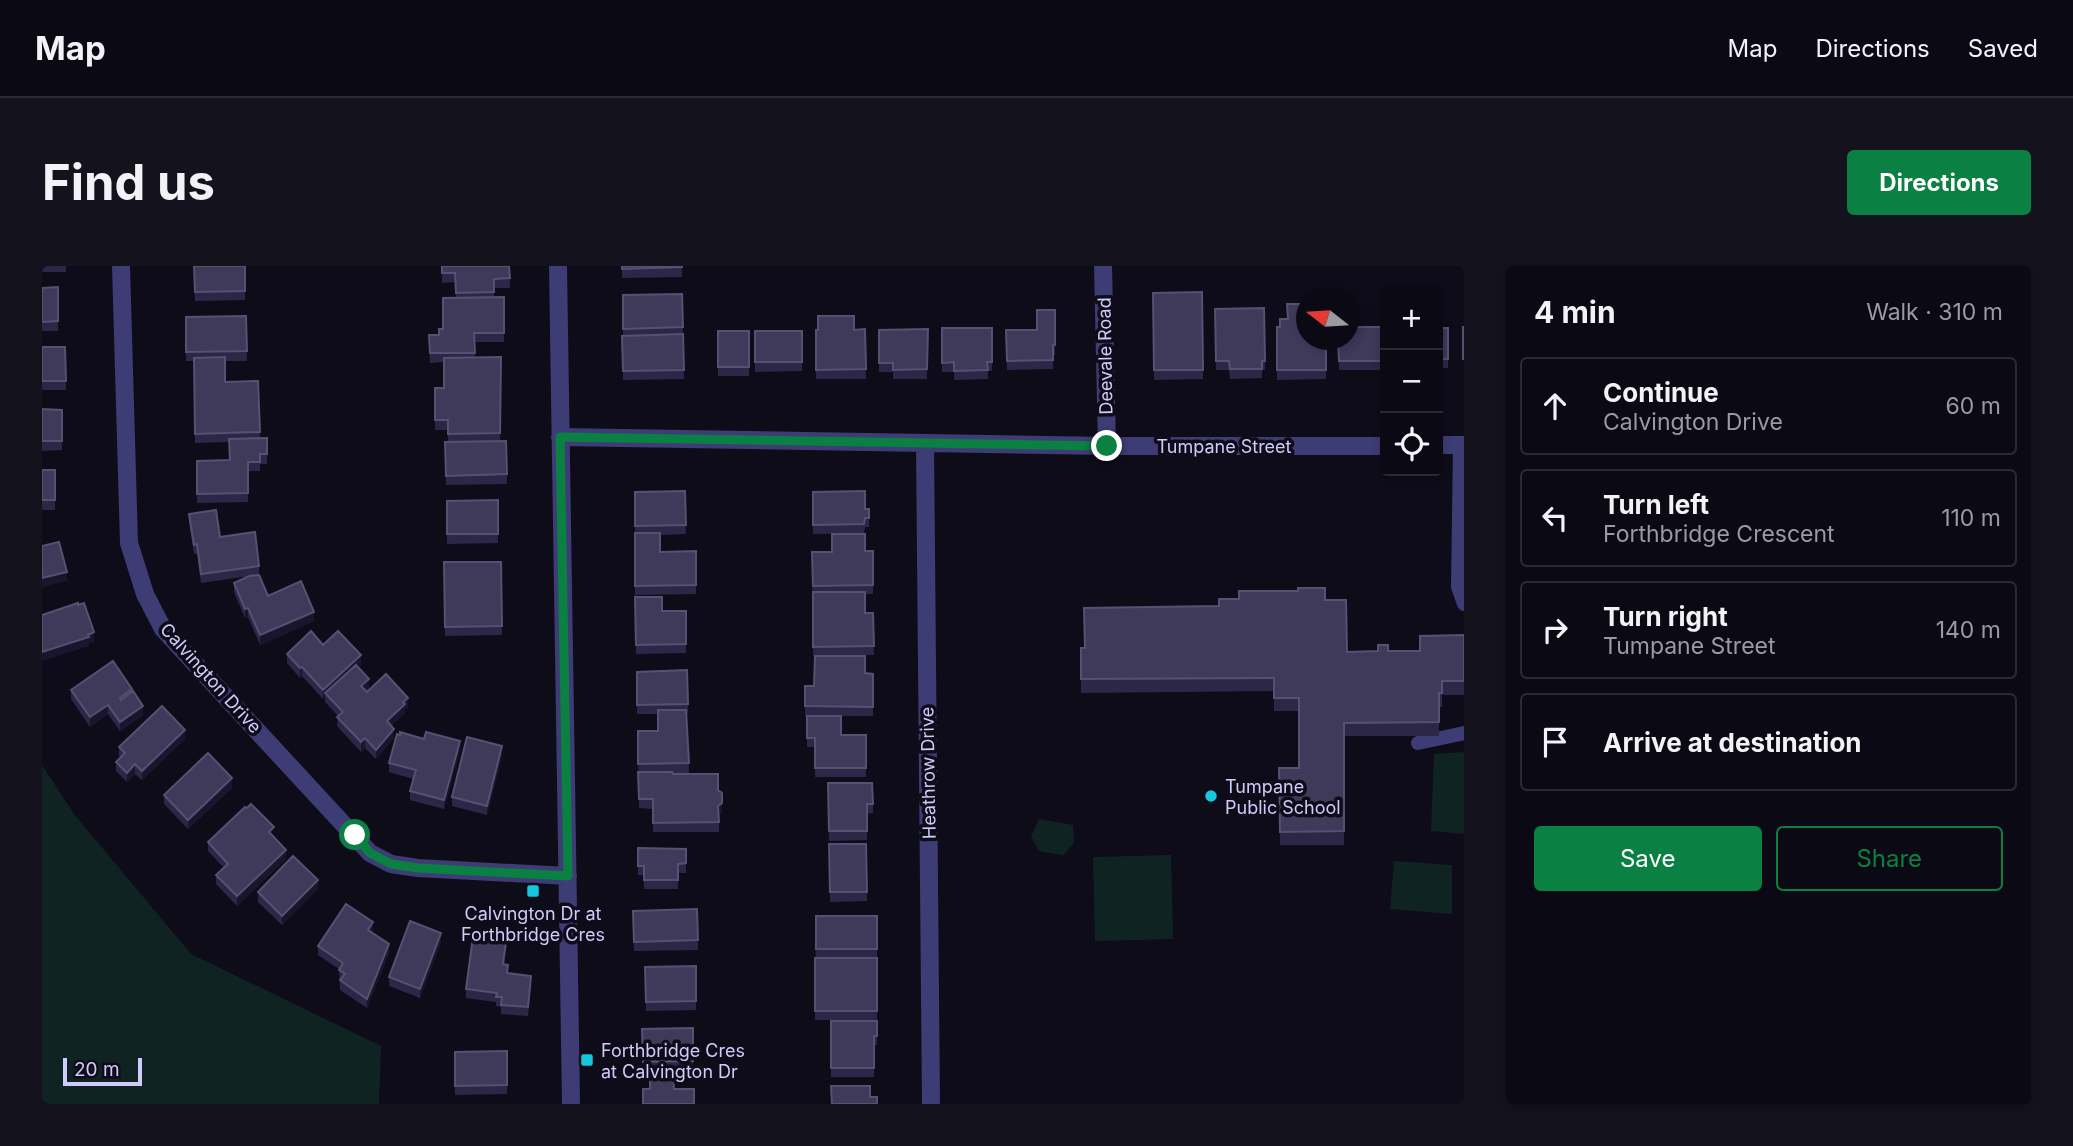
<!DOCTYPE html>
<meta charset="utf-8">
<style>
:root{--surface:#0b0914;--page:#14121d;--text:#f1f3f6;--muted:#9a9aa0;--line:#2b2a34;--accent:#0b8043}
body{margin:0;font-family:Inter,sans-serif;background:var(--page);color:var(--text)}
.controls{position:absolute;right:21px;top:21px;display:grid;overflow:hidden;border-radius:7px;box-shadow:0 4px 10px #0003}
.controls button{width:63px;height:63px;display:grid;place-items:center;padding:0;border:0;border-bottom:2px solid var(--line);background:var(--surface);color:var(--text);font:35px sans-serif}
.compass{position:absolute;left:1254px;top:21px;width:63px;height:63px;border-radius:50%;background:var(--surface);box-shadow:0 4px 10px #0003;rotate:287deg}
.scale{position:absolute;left:21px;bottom:18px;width:79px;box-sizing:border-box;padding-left:7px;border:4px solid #d0cbfa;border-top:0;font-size:19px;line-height:24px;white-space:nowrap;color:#d0cbfa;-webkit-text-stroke:5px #0f0c1a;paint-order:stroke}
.stop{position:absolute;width:21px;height:21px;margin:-16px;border:5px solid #0b8043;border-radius:50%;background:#fff}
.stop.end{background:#0b8043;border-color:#fff;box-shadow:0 2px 7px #0008}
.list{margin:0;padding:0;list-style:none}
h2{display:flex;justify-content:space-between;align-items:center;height:91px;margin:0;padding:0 28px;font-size:30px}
h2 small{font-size:23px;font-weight:400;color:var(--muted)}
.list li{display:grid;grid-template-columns:46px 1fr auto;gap:21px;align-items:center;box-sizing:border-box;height:98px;margin:0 14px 14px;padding:0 14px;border:2px solid var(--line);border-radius:7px}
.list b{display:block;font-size:26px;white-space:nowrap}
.list p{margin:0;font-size:23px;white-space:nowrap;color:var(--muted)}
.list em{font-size:23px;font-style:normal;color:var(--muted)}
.actions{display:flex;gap:14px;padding:21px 28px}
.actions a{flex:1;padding:16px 0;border:2px solid var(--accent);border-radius:7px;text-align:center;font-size:24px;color:var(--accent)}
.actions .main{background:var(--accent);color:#fff}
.icon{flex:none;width:38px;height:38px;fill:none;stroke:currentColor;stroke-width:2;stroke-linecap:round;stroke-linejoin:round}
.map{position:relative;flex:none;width:1422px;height:838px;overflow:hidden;border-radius:7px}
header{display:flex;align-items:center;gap:42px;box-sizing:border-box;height:98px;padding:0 35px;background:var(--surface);border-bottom:2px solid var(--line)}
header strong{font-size:33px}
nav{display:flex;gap:38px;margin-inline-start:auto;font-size:24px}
.intro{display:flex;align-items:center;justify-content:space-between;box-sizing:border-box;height:168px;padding:0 42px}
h1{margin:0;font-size:49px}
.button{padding:18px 32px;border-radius:7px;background:var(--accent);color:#fff;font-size:24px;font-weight:700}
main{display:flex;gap:42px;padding:0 42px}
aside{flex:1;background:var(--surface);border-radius:7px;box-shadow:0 4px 10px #0003}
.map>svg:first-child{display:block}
</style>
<header>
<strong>Map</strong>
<nav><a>Map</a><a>Directions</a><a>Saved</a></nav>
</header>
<div class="intro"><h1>Find us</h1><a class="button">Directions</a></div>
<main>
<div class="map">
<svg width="1422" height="838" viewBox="0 0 1422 838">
<rect width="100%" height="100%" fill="#0f0c1a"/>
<path fill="#102323" d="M 1422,486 L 1422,568 L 1389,565 L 1392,488 Z
M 0,499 L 32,548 L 149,688 L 339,780 L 337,838 L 0,838 Z
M 997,553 L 1031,559 L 1032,577 L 1021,589 L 997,585 L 989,571 Z
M 1129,589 L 1131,673 L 1053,675 L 1051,591 Z
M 1352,595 L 1410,599 L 1410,648 L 1348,643 Z"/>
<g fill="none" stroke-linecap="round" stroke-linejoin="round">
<path stroke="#3e3c74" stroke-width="14" d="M 1418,179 L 1416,321 L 1422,338
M 1376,477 L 1422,467"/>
<path stroke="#3e3c74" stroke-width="18" d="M 79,0 L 87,277 L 103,328 L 121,363 L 328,587 L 349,598 L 376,602 L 526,610
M 516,0 L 529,838
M 1061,0 L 1065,180
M 518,171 L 1065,180 L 1343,180
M 883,177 L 889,838
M 1396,179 L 1422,179"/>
</g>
<path fill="#2d2747" d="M 0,0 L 24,0 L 24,6 L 0,6 Z
M 152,0 L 203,0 L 203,34 L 153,35 Z
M 400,0 L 467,0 L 468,22 L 452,22 L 452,31 L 462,31 L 462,76 L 432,76 L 433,91 L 459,91 L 458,175 L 464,175 L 465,218 L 404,219 L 403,176 L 406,176 L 406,164 L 393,164 L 393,131 L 402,122 L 402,96 L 388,97 L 387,79 L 401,63 L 414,32 L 413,16 L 400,17 Z
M 580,0 L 640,0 L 640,11 L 580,12 Z
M 0,22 L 16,55 L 16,65 L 0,65 Z
M 1160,26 L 1161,113 L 1112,114 L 1111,27 Z
M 640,28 L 642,113 L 581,114 L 581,29 Z
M 1222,42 L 1223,104 L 1220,104 L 1220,112 L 1188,113 L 1187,104 L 1174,104 L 1173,43 Z
M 1013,44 L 1013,89 L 1011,89 L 1011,103 L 965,104 L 964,64 L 995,64 Z
M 204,50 L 205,95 L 183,95 L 183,116 L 216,115 L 218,173 L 225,172 L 225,198 L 218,198 L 218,205 L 206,205 L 206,236 L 155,237 L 155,195 L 188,194 L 187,176 L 153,177 L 152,95 L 144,95 L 144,51 Z
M 1235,61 L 1284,74 L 1284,113 L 1235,114 Z
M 1343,61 L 1343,104 L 1297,104 L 1296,74 Z
M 900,62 L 950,62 L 950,105 L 946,105 L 946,113 L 912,114 L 912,106 L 900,106 Z
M 1396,62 L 1406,62 L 1406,102 L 1396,102 Z
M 823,63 L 824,113 L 774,113 L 774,64 Z
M 886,63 L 885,113 L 851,113 L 851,106 L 837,106 L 837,64 Z
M 676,65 L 707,65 L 707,110 L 676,110 Z
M 713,65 L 760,65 L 760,105 L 713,106 Z
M 0,81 L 23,81 L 24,124 L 0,124 Z
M 0,143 L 20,144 L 20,184 L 0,185 Z
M 0,204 L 13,204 L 13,244 L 0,244 Z
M 643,225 L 644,268 L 618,269 L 618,286 L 654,285 L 654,328 L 593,329 L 593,226 Z
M 771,226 L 823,243 L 827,243 L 827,261 L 823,261 L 822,267 L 771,268 Z
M 405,235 L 456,268 L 456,277 L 405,278 Z
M 147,248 L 217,300 L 217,309 L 226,330 L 272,355 L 218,379 L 206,351 L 203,352 L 192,326 L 192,317 L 207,310 L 159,317 L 155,288 L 152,288 L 147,257 Z
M 831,285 L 831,328 L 823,328 L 823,347 L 831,347 L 832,389 L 771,390 L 770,286 Z
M 402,296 L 459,296 L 460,369 L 403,370 Z
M 593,331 L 620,345 L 644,345 L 644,387 L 594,388 Z
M 1283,334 L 1305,386 L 1378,385 L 1422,369 L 1422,429 L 1400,429 L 1400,441 L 1397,441 L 1397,470 L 1302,470 L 1302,579 L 1238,579 L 1237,502 L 1257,502 L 1257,445 L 1232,445 L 1232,425 L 1039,427 L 1039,382 L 1177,340 Z
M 281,379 L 319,399 L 316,401 L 327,422 L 324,425 L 366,441 L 363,443 L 363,447 L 349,460 L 352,472 L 334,493 L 323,482 L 319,486 L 295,460 L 296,450 L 283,436 L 283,431 L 281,433 L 260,410 L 258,412 L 245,397 L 245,388 Z
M 595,406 L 646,438 L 646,447 L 644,447 L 647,507 L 630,507 L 631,508 L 676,524 L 680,546 L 677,549 L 677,566 L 611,566 L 611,543 L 597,542 L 596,465 L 616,465 L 616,448 L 595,448 Z
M 823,407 L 831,408 L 831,450 L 763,450 L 763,420 L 772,420 Z
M 29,424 L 90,426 L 101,449 L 78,465 L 66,448 L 48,461 L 29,433 Z
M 765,450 L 799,469 L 824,469 L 824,511 L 773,511 L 773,481 L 765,481 Z
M 143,473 L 100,514 L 93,508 L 85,516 L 74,505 L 74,496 L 79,491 L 77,490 L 77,481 Z
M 418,484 L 402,543 L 368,534 L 368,525 L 371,513 L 347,506 L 347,497 Z
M 460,489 L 445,549 L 410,540 L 410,531 Z
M 786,517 L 831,538 L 831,547 L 825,548 L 825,574 L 787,575 Z
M 190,522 L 146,563 L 122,538 L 122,529 Z
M 232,570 L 244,593 L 195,640 L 174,618 L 174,609 L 182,602 L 166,585 L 166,576 Z
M 787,578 L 824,578 L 825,635 L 788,636 Z
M 596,582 L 644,583 L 644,607 L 636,607 L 636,623 L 602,623 L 602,609 L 596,609 Z
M 276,623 L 240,659 L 216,636 L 216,626 Z
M 655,643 L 656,684 L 592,685 L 591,645 Z
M 774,650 L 835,650 L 835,754 L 773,754 Z
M 331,665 L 330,666 L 347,687 L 325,742 L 298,724 L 297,703 L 276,689 L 276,680 Z
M 399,676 L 378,732 L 347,720 L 347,711 Z
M 465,677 L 462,698 L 466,707 L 489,719 L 486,750 L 459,748 L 459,741 L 454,740 L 454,736 L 424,732 L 424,723 Z
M 654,700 L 654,744 L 604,745 L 603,701 Z
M 789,755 L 835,755 L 835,779 L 832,779 L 832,811 L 789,811 Z
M 651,762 L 651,805 L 631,805 L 608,823 L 608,806 L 601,806 L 600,763 Z
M 465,785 L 465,828 L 413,829 L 413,786 Z"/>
<path fill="#1a152d" d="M 25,306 L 25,315 L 0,321 L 0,312 Z
M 206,342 L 206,351 L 203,352 L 203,343 Z
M 272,346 L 272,355 L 218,379 L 218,369 Z
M 52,366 L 52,376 L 47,378 L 47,380 L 0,395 L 0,386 Z
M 319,389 L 319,399 L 286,429 L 283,427 L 283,431 L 281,433 L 281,424 Z
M 260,401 L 260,410 L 258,412 L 258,402 Z
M 327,413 L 327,422 L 319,429 L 319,420 Z
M 90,423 L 90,432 L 78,441 L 78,432 Z
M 366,432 L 366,441 L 363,443 L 363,447 L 345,464 L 345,455 Z
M 66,439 L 66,448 L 48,461 L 48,451 Z
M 101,440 L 101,449 L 78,465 L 78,456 Z
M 352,463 L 352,472 L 334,493 L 334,484 Z
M 143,464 L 143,473 L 100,514 L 100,505 Z
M 323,472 L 323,482 L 319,486 L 319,476 Z
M 418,475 L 418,484 L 402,543 L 402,534 Z
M 460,480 L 460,489 L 445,549 L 445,540 Z
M 93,498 L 93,508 L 85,516 L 85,507 Z
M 190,512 L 190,522 L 146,563 L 146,554 Z
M 680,537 L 680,546 L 676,549 L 676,540 Z
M 244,584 L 244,593 L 195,640 L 195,630 Z
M 276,614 L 276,623 L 240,659 L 240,650 Z
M 331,656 L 331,665 L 326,673 L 326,664 Z
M 399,667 L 399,676 L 378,732 L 378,723 Z
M 465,667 L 465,677 L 461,707 L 461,698 Z
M 347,678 L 347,687 L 325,742 L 325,733 Z"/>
<path fill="#3f395a" stroke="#565073" stroke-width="2" d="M 152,0 L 203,0 L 203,25 L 153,26 Z
M 400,0 L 467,0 L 468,12 L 452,13 L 452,26 L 414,27 L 413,7 L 400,7 Z
M 580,0 L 640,0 L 640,1 L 580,3 Z
M 16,21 L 16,55 L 0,56 L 0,22 Z
M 1160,26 L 1161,104 L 1112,104 L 1111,27 Z
M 640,28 L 641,61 L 581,63 L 581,29 Z
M 462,31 L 462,67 L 432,67 L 433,87 L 388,87 L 387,69 L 397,69 L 397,63 L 401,63 L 401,32 Z
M 1245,38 L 1264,38 L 1264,74 L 1284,74 L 1284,104 L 1235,104 L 1235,61 L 1238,61 L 1238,53 L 1246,53 Z
M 1222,42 L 1223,95 L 1220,95 L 1220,103 L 1188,103 L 1187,95 L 1174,95 L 1173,43 Z
M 995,44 L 1013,44 L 1013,79 L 1011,79 L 1011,94 L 965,95 L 964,64 L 995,64 Z
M 204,50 L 205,85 L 144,86 L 144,51 Z
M 776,50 L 812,50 L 812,64 L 823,63 L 824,103 L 774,104 L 774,64 L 776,64 Z
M 1306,61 L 1343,61 L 1343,95 L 1297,95 L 1296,74 L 1306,74 Z
M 1421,61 L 1422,61 L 1422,93 L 1421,93 Z
M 900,62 L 950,62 L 950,96 L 945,96 L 946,104 L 912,105 L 912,96 L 900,97 Z
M 1396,62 L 1406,62 L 1406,93 L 1396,93 Z
M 886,63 L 885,103 L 851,104 L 851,97 L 837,97 L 837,64 Z
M 676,65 L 707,65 L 707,101 L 676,101 Z
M 713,65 L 760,65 L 760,96 L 713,96 Z
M 641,68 L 642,104 L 581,105 L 580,70 Z
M 0,81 L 23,81 L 24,115 L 0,115 Z
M 183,91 L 183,116 L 216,115 L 218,166 L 153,168 L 152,92 Z
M 459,91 L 458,167 L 406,168 L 406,154 L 393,154 L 393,122 L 402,122 L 402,92 Z
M 0,143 L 20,144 L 20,175 L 0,175 Z
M 225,172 L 225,188 L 218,188 L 218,196 L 206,196 L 206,227 L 155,228 L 155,195 L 188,194 L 187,173 Z
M 464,175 L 465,208 L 404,210 L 403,176 Z
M 0,204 L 13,204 L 13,234 L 0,234 Z
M 643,225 L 644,259 L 593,260 L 593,226 Z
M 823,225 L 823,243 L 827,243 L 827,252 L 823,252 L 822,258 L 771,259 L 771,226 Z
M 456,234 L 456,268 L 405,268 L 405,235 Z
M 174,244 L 178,271 L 213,266 L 217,300 L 159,308 L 155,278 L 152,279 L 147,248 Z
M 593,267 L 618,267 L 618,286 L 654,285 L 654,319 L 593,320 Z
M 790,268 L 823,268 L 823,285 L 831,285 L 831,319 L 771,320 L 770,286 L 790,286 Z
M 17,276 L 25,306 L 0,312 L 0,280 Z
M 402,296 L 459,296 L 460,360 L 403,361 Z
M 217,309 L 226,330 L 259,315 L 272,346 L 218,369 L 206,342 L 203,343 L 192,317 L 207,310 Z
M 1256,322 L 1283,322 L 1283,334 L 1304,334 L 1305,386 L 1336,385 L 1336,379 L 1346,379 L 1346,385 L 1378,385 L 1378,370 L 1422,369 L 1422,415 L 1400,415 L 1400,427 L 1397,427 L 1397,456 L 1302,457 L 1302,565 L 1238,566 L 1237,502 L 1257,502 L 1257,432 L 1232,432 L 1232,412 L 1039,413 L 1039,382 L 1043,382 L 1042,342 L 1177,340 L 1177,333 L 1197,333 L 1197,325 L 1256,325 Z
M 771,326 L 823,326 L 823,347 L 831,347 L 832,380 L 771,381 Z
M 593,331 L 620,331 L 620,345 L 644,345 L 644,378 L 594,379 Z
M 36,337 L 36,339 L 42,337 L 52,366 L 46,369 L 47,371 L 0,386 L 0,349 Z
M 269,365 L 281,379 L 296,365 L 319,389 L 281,424 L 260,401 L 258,402 L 245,388 Z
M 773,390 L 823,390 L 823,407 L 831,408 L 831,441 L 763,440 L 763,420 L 772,420 Z
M 71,395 L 90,423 L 78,432 L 79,434 L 91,425 L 101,440 L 78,456 L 66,439 L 48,451 L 29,424 Z
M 314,399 L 327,413 L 319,420 L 325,426 L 344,408 L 366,432 L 361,436 L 363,438 L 345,455 L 352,463 L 334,484 L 323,472 L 319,476 L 295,451 L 301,446 L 283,427 Z
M 645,404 L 646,438 L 595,439 L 595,406 Z
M 120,440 L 143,464 L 100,505 L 93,498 L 85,507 L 74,496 L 83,487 L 77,481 Z
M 616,444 L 644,444 L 647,497 L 596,498 L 596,465 L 616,465 Z
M 765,450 L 799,450 L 799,469 L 824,469 L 824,502 L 773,502 L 773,472 L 765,472 Z
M 358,466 L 382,473 L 384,466 L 418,475 L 402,534 L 368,525 L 374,504 L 347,497 L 355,468 L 358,469 Z
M 425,471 L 460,480 L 445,540 L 410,531 Z
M 166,487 L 190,512 L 146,554 L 122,529 Z
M 596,506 L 630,506 L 631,508 L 676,508 L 676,524 L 680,527 L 680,537 L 676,540 L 677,556 L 611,557 L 611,533 L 597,533 Z
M 786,517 L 830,517 L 831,538 L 825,538 L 825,565 L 787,565 Z
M 209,538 L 232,561 L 227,566 L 244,584 L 195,630 L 174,609 L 186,598 L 166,576 L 203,541 L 205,542 Z
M 787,578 L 824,578 L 825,626 L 788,626 Z
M 596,582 L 644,583 L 644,597 L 636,598 L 636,614 L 602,614 L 602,600 L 596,600 Z
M 251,590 L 276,614 L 240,650 L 216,626 Z
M 304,638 L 331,656 L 326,664 L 347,678 L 325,733 L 298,714 L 303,708 L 297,704 L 301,697 L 276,680 Z
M 655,643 L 656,674 L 592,676 L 591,645 Z
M 774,650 L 835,650 L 835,683 L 774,683 Z
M 368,655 L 399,667 L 378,723 L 347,711 Z
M 432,663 L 465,667 L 461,698 L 466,699 L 465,707 L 489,710 L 486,741 L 459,739 L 460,731 L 454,731 L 455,727 L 424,723 Z
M 773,692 L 835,692 L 835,745 L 773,745 Z
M 654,700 L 654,735 L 604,736 L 603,701 Z
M 789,755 L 835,755 L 835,770 L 832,770 L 832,802 L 789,802 Z
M 651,762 L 651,795 L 601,796 L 600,763 Z
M 465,785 L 465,819 L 413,820 L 413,786 Z
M 608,805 L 631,805 L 632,823 L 652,823 L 652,838 L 601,838 L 601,823 L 608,823 Z
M 789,820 L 828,820 L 828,831 L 835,831 L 835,838 L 790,838 Z"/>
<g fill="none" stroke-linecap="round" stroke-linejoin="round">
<path stroke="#0b8043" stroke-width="9" d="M 313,569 L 328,587 L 349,598 L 376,602 L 526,610 L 518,171 L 1065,180"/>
</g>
<g fill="#17c6da" stroke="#0f0c1a" stroke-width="2.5">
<circle cx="1169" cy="530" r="7"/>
<rect x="484" y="618" width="14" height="14" rx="3.5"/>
<rect x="538" y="787" width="14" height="14" rx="3.5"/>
</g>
<g text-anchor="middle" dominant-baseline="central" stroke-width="7" stroke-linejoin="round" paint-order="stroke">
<g font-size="18" fill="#d0cbfa" stroke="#0f0c1a">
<text transform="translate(1063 90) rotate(-91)">Deevale Road</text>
<text x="1182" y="180">Tumpane Street</text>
<text transform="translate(169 412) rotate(48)">Calvington Drive</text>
<text transform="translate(886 507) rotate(-91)">Heathrow Drive</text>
</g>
<g font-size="18" fill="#d0cbfa" stroke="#0f0c1a" text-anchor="start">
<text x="1183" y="520">Tumpane<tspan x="1183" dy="21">Public School</tspan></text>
<text x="491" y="647" text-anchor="middle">Calvington Dr at<tspan x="491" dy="21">Forthbridge Cres</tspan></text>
<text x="559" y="784">Forthbridge Cres<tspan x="559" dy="21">at Calvington Dr</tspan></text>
</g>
</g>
</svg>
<div class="controls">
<button>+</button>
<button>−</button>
<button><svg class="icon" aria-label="locate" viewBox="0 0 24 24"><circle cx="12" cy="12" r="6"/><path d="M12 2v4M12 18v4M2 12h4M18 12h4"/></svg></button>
</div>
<svg class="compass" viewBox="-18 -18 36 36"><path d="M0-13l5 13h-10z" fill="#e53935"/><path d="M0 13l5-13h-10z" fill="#9a9aa0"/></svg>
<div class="scale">20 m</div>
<div class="stop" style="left:313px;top:569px"></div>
<div class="stop end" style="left:1065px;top:180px"></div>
</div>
<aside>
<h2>4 min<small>Walk · 310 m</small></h2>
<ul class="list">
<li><svg class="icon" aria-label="ahead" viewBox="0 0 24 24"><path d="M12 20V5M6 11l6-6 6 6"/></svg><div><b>Continue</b><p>Calvington Drive</p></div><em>60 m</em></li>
<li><svg class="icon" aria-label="left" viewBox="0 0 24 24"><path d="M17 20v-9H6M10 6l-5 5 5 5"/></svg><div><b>Turn left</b><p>Forthbridge Crescent</p></div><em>110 m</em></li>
<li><svg class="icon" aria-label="right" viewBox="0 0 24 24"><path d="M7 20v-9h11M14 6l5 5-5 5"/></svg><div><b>Turn right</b><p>Tumpane Street</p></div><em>140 m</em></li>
<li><svg class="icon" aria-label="arrive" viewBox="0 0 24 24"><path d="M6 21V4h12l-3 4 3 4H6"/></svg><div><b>Arrive at destination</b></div></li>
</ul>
<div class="actions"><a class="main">Save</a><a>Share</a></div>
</aside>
</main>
